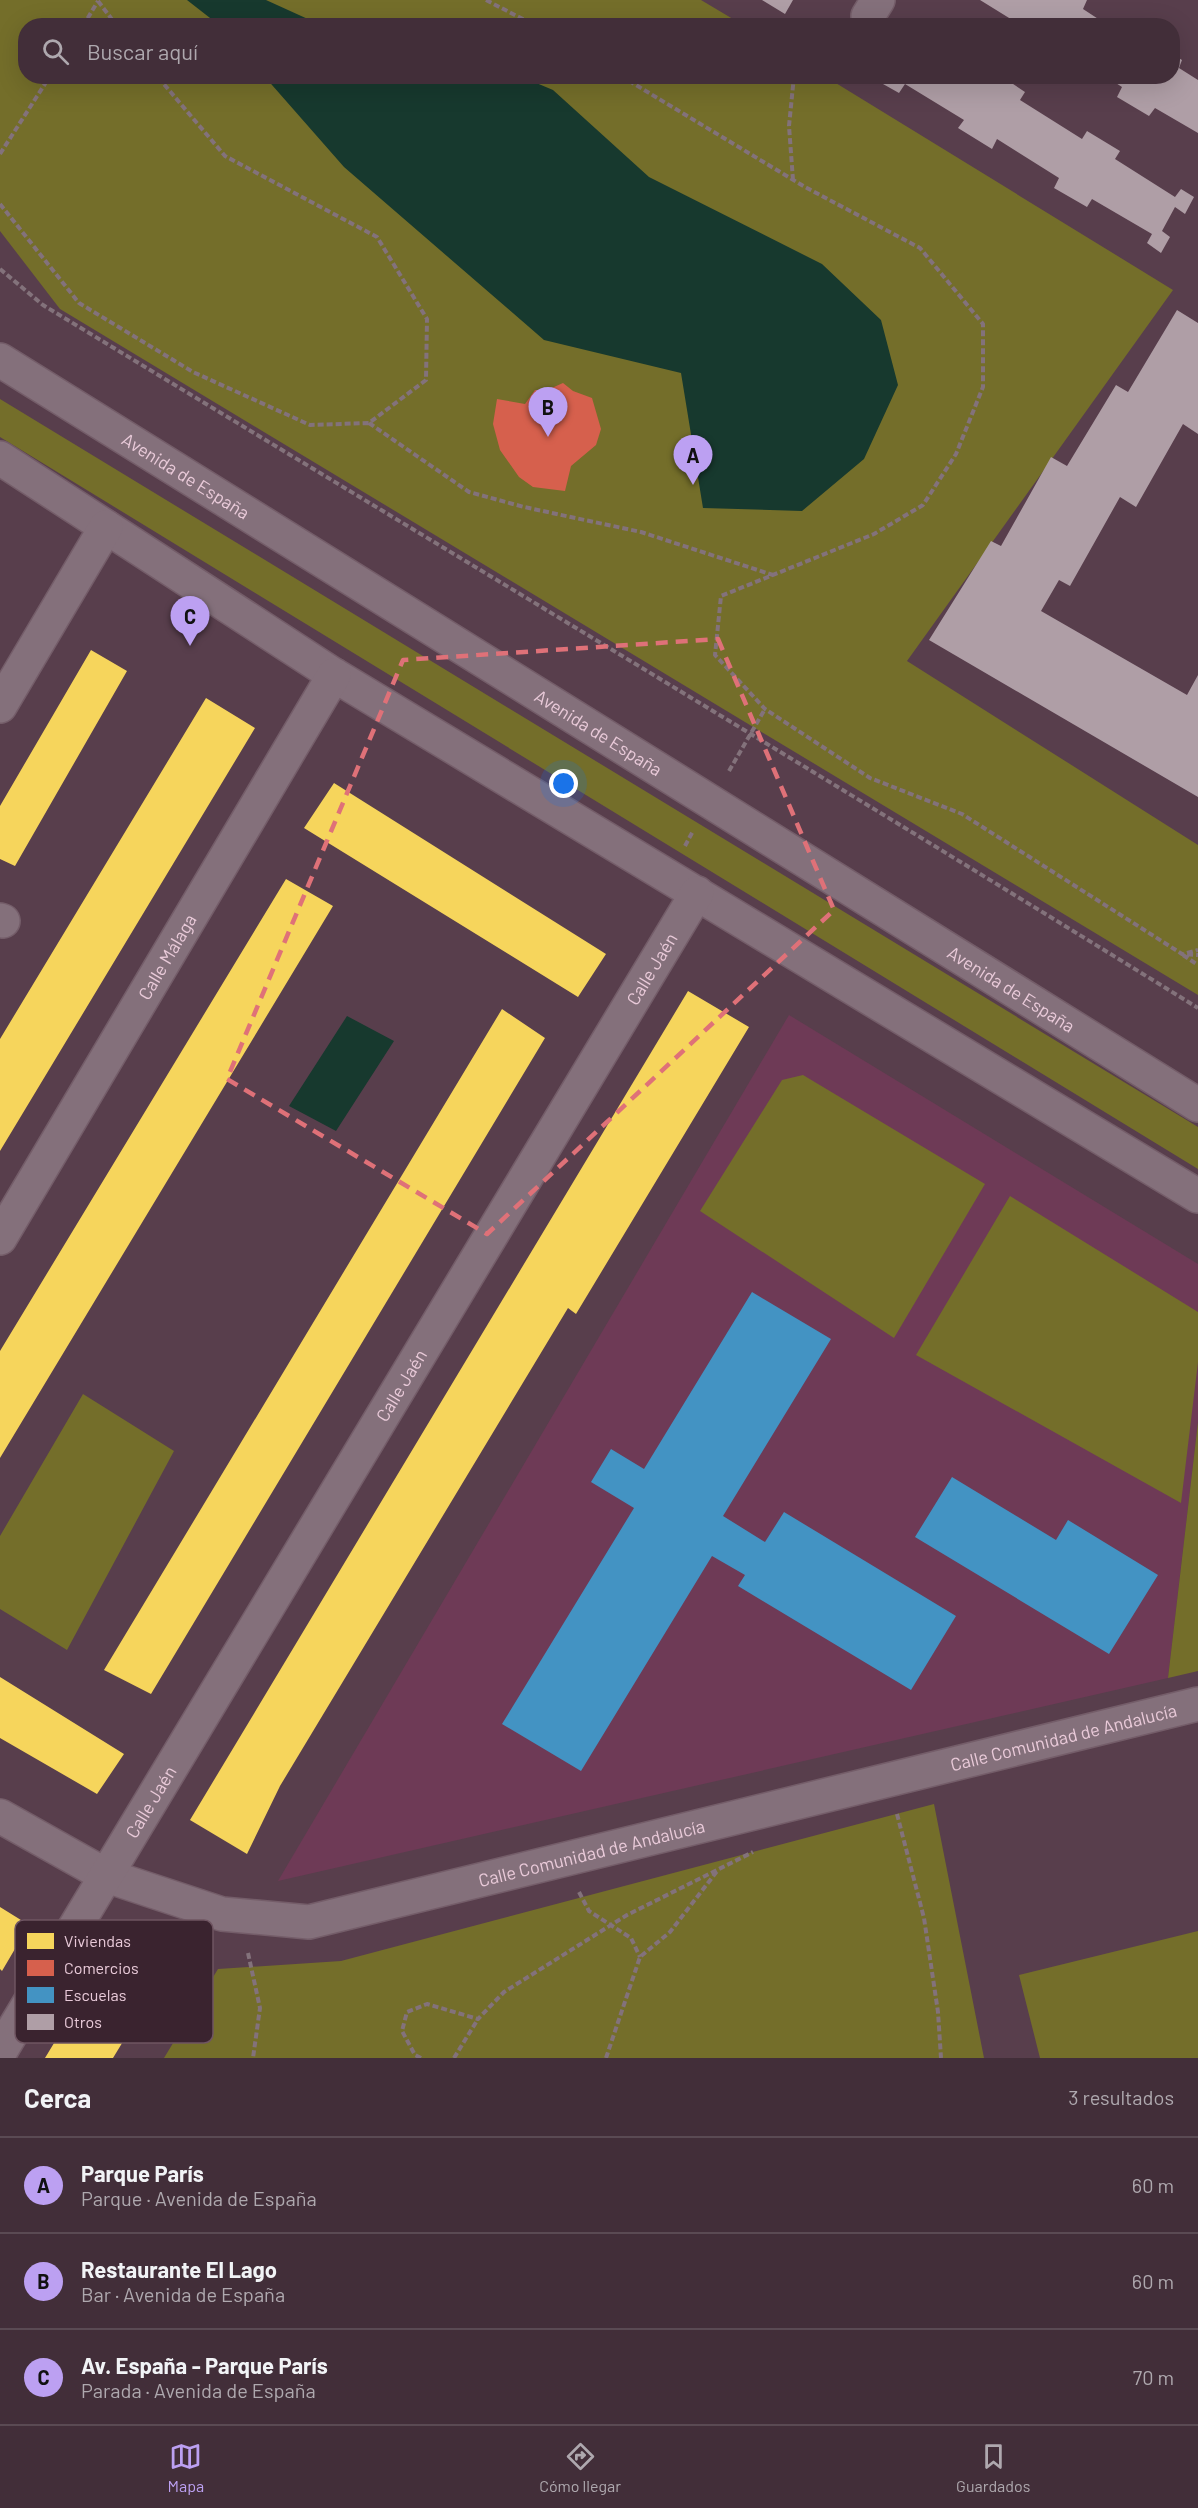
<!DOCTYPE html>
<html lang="es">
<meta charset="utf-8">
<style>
:root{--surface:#422e39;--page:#4c3a44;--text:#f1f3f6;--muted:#aea8ae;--line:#5a4a53;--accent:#bca0f2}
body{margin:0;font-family:Barlow,sans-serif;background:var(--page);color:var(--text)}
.you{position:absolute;left:564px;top:784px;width:21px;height:21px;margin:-15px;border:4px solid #fff;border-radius:50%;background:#1a73e8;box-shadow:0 0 0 9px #1a73e833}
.badge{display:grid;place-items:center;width:39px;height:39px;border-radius:50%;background:var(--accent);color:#111;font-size:20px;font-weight:700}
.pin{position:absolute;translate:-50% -50px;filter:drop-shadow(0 2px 3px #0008)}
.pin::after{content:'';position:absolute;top:32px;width:21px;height:18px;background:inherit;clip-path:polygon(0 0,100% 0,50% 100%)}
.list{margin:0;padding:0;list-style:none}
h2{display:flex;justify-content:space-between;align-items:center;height:78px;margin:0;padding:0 24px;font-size:26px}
h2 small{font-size:20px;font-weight:400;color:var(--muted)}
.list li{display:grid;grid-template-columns:39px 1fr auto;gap:18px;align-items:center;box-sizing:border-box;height:96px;padding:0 24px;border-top:2px solid var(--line)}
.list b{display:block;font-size:22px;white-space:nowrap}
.list p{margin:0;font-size:20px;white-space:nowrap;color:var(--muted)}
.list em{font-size:20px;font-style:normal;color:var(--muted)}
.icon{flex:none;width:33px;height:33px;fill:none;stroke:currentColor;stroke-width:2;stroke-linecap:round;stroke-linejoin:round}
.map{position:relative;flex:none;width:1198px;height:2058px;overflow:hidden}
.search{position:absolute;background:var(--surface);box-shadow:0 6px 24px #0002;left:18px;right:18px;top:18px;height:66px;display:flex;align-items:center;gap:15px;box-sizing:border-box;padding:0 21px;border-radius:24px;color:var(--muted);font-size:22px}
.sheet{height:366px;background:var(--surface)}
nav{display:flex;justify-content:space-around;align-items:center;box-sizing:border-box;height:84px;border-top:2px solid var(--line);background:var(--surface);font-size:16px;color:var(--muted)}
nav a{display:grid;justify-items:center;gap:3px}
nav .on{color:var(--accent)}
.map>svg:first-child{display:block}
</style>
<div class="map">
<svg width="1198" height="2058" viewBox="0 0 1198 2058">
<rect width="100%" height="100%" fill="#583e4c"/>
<path fill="#6e3a56" d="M 789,1015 L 1198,1264 L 1198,1422 L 1168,1678 L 278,1881 Z"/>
<path fill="#746e2a" d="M 0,0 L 701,0 L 743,25 L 26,26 L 26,76 L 826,77 L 1173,290 L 907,661 L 1198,845 L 1198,995 L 60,309 L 0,231 Z
M 0,399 L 1198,1127 L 1198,1169 L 0,437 Z
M 803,1075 L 985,1184 L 894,1338 L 700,1211 L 782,1080 Z
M 1010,1196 L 1198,1312 L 1198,1362 L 1181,1503 L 916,1355 Z
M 83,1394 L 174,1451 L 67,1650 L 0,1609 L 0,1536 Z
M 1198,1422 L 1198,1671 L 1168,1678 Z
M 934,1804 L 984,2058 L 164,2058 L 218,1969 L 341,1961 Z
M 1198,1931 L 1198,2058 L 1040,2058 L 1019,1975 Z"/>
<path fill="#17392e" d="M 187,0 L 266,0 L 321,25 L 219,25 Z
M 522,77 L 553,90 L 649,177 L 822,264 L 881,320 L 898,385 L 864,459 L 802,511 L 703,508 L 681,373 L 544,340 L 344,167 L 265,77 Z
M 347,1016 L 394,1041 L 336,1131 L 289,1106 Z"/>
<path fill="#f6d55c" d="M 91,650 L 127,671 L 15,866 L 0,859 L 0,806 Z
M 206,698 L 255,728 L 0,1151 L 0,1039 Z
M 334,783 L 606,954 L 578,997 L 304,828 Z
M 286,879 L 333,906 L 0,1458 L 0,1351 Z
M 688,991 L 749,1027 L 576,1314 L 568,1308 L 280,1786 L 247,1854 L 190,1820 Z
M 502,1009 L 545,1038 L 151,1694 L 104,1670 Z
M 0,1677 L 124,1754 L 97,1794 L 0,1738 Z
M 0,1907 L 29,1925 L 2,1971 L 0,1969 Z
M 103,1962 L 155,1989 L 113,2058 L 45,2058 Z"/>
<path fill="#d6604d" d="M 563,383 L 573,391 L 592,398 L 601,429 L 596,445 L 571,466 L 565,491 L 533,487 L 519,477 L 500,450 L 493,424 L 497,399 L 525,404 L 535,390 L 545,391 Z"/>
<path fill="#4393c3" d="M 752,1292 L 831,1339 L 723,1516 L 765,1542 L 784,1512 L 956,1616 L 911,1690 L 738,1586 L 745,1575 L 712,1556 L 581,1771 L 502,1724 L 634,1508 L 591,1482 L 611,1449 L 644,1469 Z
M 952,1477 L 1056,1540 L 1068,1520 L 1158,1575 L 1109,1654 L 915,1537 Z"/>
<path fill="#af9ea6" d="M 762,0 L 793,0 L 785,14 Z
M 980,0 L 1087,0 L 1083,9 L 1109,26 L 1022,26 Z
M 1172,54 L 1182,60 L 1179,68 L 1198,80 L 1198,133 L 1155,108 L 1149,116 L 1117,97 L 1122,87 L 1105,76 L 1172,76 Z
M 888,76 L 980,76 L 987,81 L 990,76 L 1001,76 L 1025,92 L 1020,100 L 1082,139 L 1087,131 L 1120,151 L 1115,159 L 1175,197 L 1181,189 L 1194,197 L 1185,214 L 1175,207 L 1162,231 L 1170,237 L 1161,253 L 1147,243 L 1152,234 L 1092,199 L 1087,207 L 1054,188 L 1059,178 L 997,139 L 992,149 L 958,128 L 964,120 L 905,84 L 899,93 L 883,84 Z
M 1177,310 L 1198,323 L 1198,434 L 1183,424 L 1136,507 L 1120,497 L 1070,586 L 1059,580 L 1041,611 L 1187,695 L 1198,675 L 1198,797 L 929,640 L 991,541 L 1001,546 L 1051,457 L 1067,466 L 1116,385 L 1128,392 Z"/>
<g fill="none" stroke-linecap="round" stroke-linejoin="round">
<defs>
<g id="minor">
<path d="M 868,16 L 878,0"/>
<path id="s1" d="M 0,360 L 1198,1105"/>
<path d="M 0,458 L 334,675 L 1198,1196"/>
<path d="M 0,706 L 106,527"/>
<path d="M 0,920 L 3,921"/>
<path id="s2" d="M 0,1238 L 334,675"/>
<path id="s3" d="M 0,1816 L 107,1876 L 222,1914 L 309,1922 L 1198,1704"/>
<path id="s4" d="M 0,2052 L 697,893"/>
</g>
</defs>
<use href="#minor" stroke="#745d69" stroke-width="36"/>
<path stroke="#83727b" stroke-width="4" stroke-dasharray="6 3" stroke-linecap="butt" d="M 486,0 L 536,26
M 98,1 L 117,26
M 83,26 L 98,1
M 621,76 L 805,187 L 920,248 L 983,324 L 983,387 L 956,454 L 923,505 L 874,534 L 721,596 L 715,655 L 765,709 L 870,778 L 962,814 L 1182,954 L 1198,955
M 0,154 L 50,76
M 793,180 L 789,126 L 794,76
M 0,204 L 79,303 L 193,372 L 310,425 L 369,423 L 426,380 L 427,319 L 377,237 L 225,156 L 157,76
M 0,269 L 43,305 C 428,539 815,771 1198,1008
M 369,423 L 469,492 L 524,507 L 641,532 L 773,575
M 729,771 L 765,709
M 685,846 L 693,831
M 1187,953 L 1198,950
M 1183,955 L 1198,965
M 897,1814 L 924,1918 L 938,2012 L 941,2058
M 579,1892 L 589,1911 L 631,1938 L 640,1957
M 248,1953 L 260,2008 L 253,2058
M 421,2058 L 415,2055 L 402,2031 L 407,2012 L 427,2004 L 478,2019 L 504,1992 L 627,1915 L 753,1852
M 454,2058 L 478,2019
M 606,2058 L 640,1957 L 670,1932 L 718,1870"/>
<use href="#minor" stroke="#84707b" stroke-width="33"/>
</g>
<path fill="none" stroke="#df7178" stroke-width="4.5" stroke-dasharray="12 8" stroke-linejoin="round" d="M 718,639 L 834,910 L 487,1234 L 227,1079 L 403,660 Z"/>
<g text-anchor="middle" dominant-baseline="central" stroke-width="6" stroke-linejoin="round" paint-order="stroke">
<g font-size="18" fill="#e9cad9" stroke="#3a232f">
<text stroke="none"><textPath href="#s1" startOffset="219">Avenida de España</textPath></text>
<text stroke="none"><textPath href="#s1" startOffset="705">Avenida de España</textPath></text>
<text stroke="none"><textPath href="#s2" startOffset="327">Calle Málaga</textPath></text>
<text stroke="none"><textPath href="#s4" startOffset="1264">Calle Jaén</textPath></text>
<text stroke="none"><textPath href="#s1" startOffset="1191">Avenida de España</textPath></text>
<text stroke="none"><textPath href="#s4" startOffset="778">Calle Jaén</textPath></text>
<text stroke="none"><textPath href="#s3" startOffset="1108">Calle Comunidad de Andalucía</textPath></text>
<text stroke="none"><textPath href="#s4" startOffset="292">Calle Jaén</textPath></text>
<text stroke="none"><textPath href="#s3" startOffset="622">Calle Comunidad de Andalucía</textPath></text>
</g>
</g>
<rect x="15" y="1920" width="198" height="123" rx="9" fill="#3a232f" stroke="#6f5562" stroke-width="1.5"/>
<rect x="27" y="1933" width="27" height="16" fill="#f6d55c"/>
<rect x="27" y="1960" width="27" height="16" fill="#d6604d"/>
<rect x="27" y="1987" width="27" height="16" fill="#4393c3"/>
<rect x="27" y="2014" width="27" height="16" fill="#af9ea6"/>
<g font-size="16" fill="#e9cad9">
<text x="64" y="1947">Viviendas</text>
<text x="64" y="1974">Comercios</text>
<text x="64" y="2001">Escuelas</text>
<text x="64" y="2028">Otros</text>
</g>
</svg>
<div class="you"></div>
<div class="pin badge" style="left:693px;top:485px">A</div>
<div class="pin badge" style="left:548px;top:437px">B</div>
<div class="pin badge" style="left:190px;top:646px">C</div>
<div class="search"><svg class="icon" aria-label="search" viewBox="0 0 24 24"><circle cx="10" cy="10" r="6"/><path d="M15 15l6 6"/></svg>Buscar aquí</div>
</div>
<section class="sheet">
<h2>Cerca<small>3 resultados</small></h2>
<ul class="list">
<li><span class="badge">A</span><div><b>Parque París</b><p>Parque · Avenida de España</p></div><em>60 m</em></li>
<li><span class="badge">B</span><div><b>Restaurante El Lago</b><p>Bar · Avenida de España</p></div><em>60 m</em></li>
<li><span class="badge">C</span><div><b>Av. España - Parque París</b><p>Parada · Avenida de España</p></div><em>70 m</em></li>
</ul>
</section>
<nav>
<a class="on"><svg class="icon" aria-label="map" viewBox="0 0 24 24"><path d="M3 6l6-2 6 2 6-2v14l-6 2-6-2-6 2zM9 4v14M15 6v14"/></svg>Mapa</a>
<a><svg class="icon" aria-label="directions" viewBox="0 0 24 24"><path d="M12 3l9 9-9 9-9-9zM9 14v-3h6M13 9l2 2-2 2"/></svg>Cómo llegar</a>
<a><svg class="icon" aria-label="saved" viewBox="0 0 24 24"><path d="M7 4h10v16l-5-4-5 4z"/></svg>Guardados</a>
</nav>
